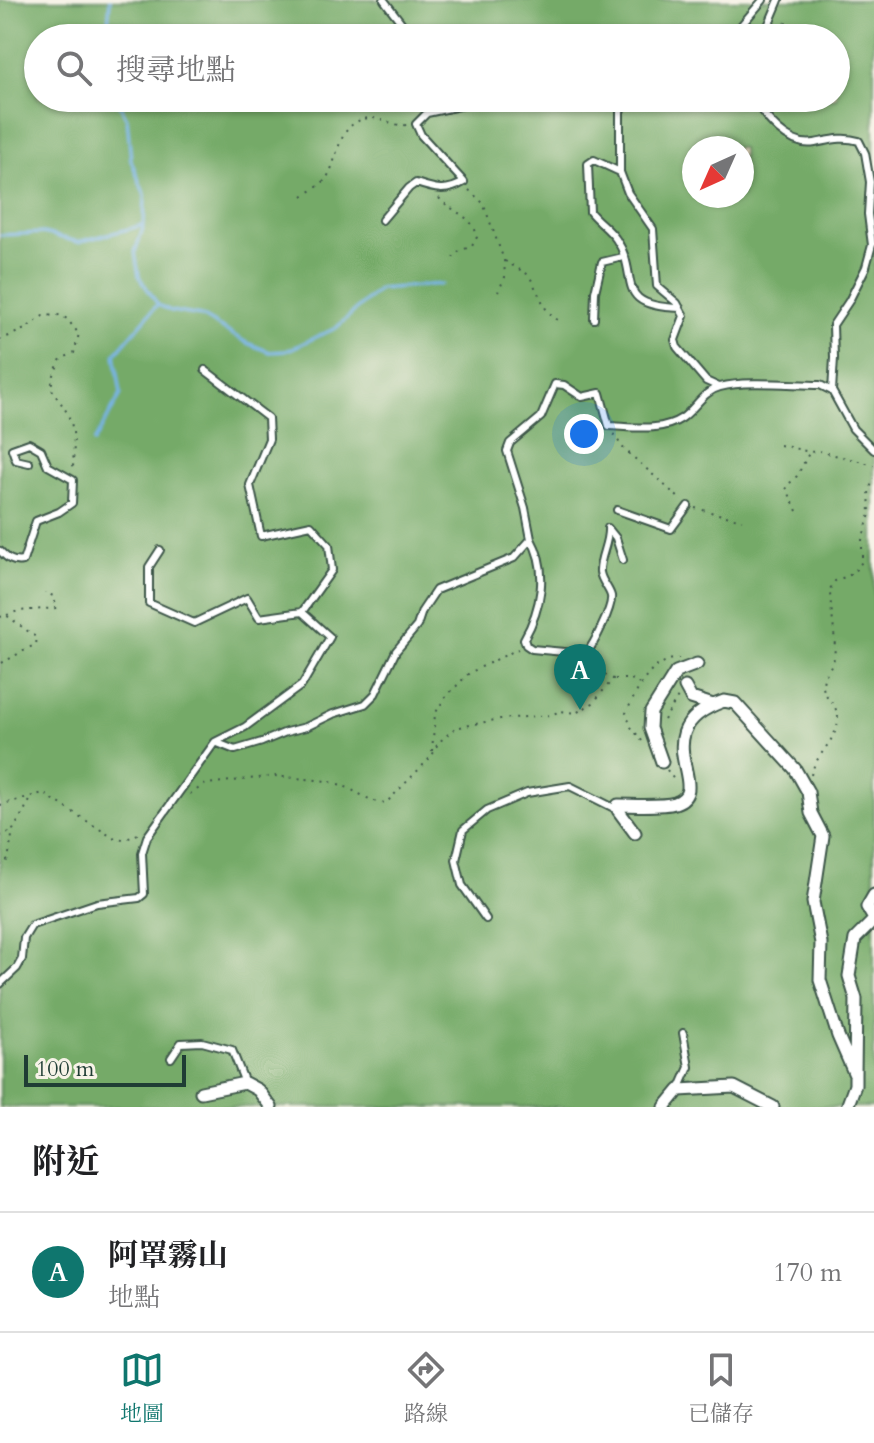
<!DOCTYPE html>
<html lang="zh-TW">
<meta charset="utf-8">
<style>
:root{--surface:#fff;--page:#f2f2f2;--text:#202124;--muted:#757577;--line:#e0e0e0;--accent:#0f766e}
body{margin:0;font-family:Cardo,"Noto Serif TC",serif;background:var(--page);color:var(--text)}
.compass{position:absolute;left:682px;top:136px;width:72px;height:72px;border-radius:50%;background:var(--surface);box-shadow:0 2px 6px #0004;rotate:225deg}
.scale{position:absolute;left:24px;bottom:20px;width:162px;box-sizing:border-box;padding-left:8px;border:4px solid #1f3d34;border-top:0;font-size:22px;line-height:28px;white-space:nowrap;color:#1f3d34;-webkit-text-stroke:6px #f7f3e8;paint-order:stroke}
.you{position:absolute;left:584px;top:434px;width:28px;height:28px;margin:-20px;border:6px solid #fff;border-radius:50%;background:#1a73e8;box-shadow:0 0 0 12px #1a73e833}
.badge{display:grid;place-items:center;width:52px;height:52px;border-radius:50%;background:var(--accent);color:#fff;font-size:26px;font-weight:700}
.pin{position:absolute;translate:-50% -66px;filter:drop-shadow(0 2px 4px #0008)}
.pin::after{content:'';position:absolute;top:42px;width:28px;height:24px;background:inherit;clip-path:polygon(0 0,100% 0,50% 100%)}
.list{margin:0;padding:0;list-style:none}
h2{display:flex;justify-content:space-between;align-items:center;height:104px;margin:0;padding:0 32px;font-size:34px}
h2 small{font-size:26px;font-weight:400;color:var(--muted)}
.list li{display:grid;grid-template-columns:52px 1fr auto;gap:24px;align-items:center;box-sizing:border-box;height:120px;padding:0 32px;border-top:2px solid var(--line)}
.list b{display:block;font-size:30px;white-space:nowrap}
.list p{margin:0;font-size:26px;white-space:nowrap;color:var(--muted)}
.list em{font-size:26px;font-style:normal;color:var(--muted)}
.icon{flex:none;width:44px;height:44px;fill:none;stroke:currentColor;stroke-width:2;stroke-linecap:round;stroke-linejoin:round}
.map{position:relative;flex:none;width:874px;height:1107px;overflow:hidden}
.search{position:absolute;background:var(--surface);box-shadow:0 2px 6px #0004;left:24px;right:24px;top:24px;height:88px;display:flex;align-items:center;gap:20px;box-sizing:border-box;padding:0 28px;border-radius:44px;color:var(--muted);font-size:30px}
.sheet{height:224px;background:var(--surface)}
nav{display:flex;justify-content:space-around;align-items:center;box-sizing:border-box;height:112px;border-top:2px solid var(--line);background:var(--surface);font-size:22px;color:var(--muted)}
nav a{display:grid;justify-items:center;gap:4px}
nav .on{color:var(--accent)}
.map>svg:first-child{display:block}
</style>
<div class="map">
<svg width="874" height="1107" viewBox="0 0 874 1107">
<rect width="100%" height="100%" fill="#f7f3e8"/>
<filter id="ink" filterUnits="userSpaceOnUse"><feTurbulence type="fractalNoise" baseFrequency=".0125" numOctaves="2"/><feDisplacementMap in="SourceGraphic" scale="16" xChannelSelector="R" yChannelSelector="G"/><feConvolveMatrix kernelMatrix="1 2 1 2 8 2 1 2 1" color-interpolation-filters="sRGB"/></filter>
<filter id="wash" filterUnits="userSpaceOnUse"><feTurbulence type="fractalNoise" baseFrequency=".006" numOctaves="4" result="noise"/><feDisplacementMap in="SourceGraphic" scale="32" xChannelSelector="R" yChannelSelector="G"/><feGaussianBlur stdDeviation="1.8" result="paint"/><feColorMatrix in="noise" values="0 0 0 0 0 0 0 0 0 0 0 0 0 0 0 0 0 1.4 0 .05"/><feComposite in="paint" operator="in"/></filter>
<g filter="url(#wash)">
<rect width="100%" height="100%" fill="#f0e1c4"/>
<path fill="#74aa68" stroke="#4a744e" stroke-width="2" fill-rule="evenodd" d="M 0,0 L 874,0 L 874,1107 L 0,1107 ZM 38,38 L 836,38 L 836,98 L 38,98 ZM 694,148 L 742,148 L 742,196 L 694,196 Z"/>
<g fill="none" stroke-linecap="round" stroke-linejoin="round">
<path stroke="#79b5eb" stroke-width="3" d="M 107,38 L 110,0
M 116,98 L 127,119 L 131,160 L 145,196 L 144,225 L 135,252 L 139,276 L 158,305 L 171,311 L 201,316 L 247,343 L 270,352 L 286,351 L 336,328 L 379,289 L 442,284
M 0,235 L 43,233 L 78,242 L 144,225
M 94,442 L 121,394 L 115,354 L 157,305"/>
</g>
</g>
<g filter="url(#ink)">
<g fill="none" stroke-linecap="round" stroke-linejoin="round">
<defs>
<path id="service" d="M 384,0 L 413,38
M 713,38 L 738,29 L 763,0
M 763,38 L 779,0
M 453,98 L 464,105 L 486,98
M 625,98 L 620,112 L 620,172 L 628,193 L 653,229 L 657,286 L 677,303 L 684,316 L 675,340 L 677,347 L 706,381 L 719,387
M 752,98 C 766,118 788,148 815,143 C 831,140 843,136 859,141 L 865,153 L 870,182 L 868,214 L 872,245 L 866,267 L 849,301 L 833,325 L 834,358 L 832,391
M 620,172 L 594,160 L 588,164 L 590,212 C 597,221 609,229 616,239 C 642,277 610,306 680,308
M 382,220 L 409,188 L 416,183 C 434,189 446,193 464,182 L 421,135 L 416,124 L 427,113 L 464,105
M 594,319 L 595,292 L 602,262 L 623,257
M 205,370 L 268,418 L 269,439 L 250,485 L 261,536 L 311,525 L 329,545 L 332,570 L 302,612
M 832,391 L 853,429 L 874,450
M 617,510 L 671,529 L 688,506
M 531,539 C 549,571 541,609 524,639 L 526,645 L 532,649 L 586,654 C 594,644 613,607 611,596 C 609,588 601,581 600,572 C 599,558 609,543 608,528 L 616,538 L 623,560
M 0,551 C 7,558 12,563 23,561 L 36,521 L 59,512 L 72,503 L 73,480 L 48,466 L 41,450 L 29,443 L 12,449 L 16,460 L 29,463
M 215,742 L 235,750 L 262,742 L 286,732 L 306,727 L 333,714 L 365,704 L 375,694 L 396,651 L 417,626 L 422,611 L 436,590 L 514,558 L 531,539 L 525,508 L 507,451 L 510,443 L 541,417 L 555,384 L 564,385 L 582,397 L 600,393 L 609,426 C 633,427 661,432 682,418 C 695,409 703,391 720,387 C 746,380 792,385 820,385 L 832,391
M 486,919 L 462,885 L 456,860 L 463,830 L 487,810 L 527,793 L 570,786 L 618,810
M 0,984 L 17,968 L 22,959 L 24,938 L 32,925 L 97,903 L 139,898 L 144,894 L 142,853 L 147,837 L 215,742 L 245,727 L 302,685 L 330,637 L 302,612 L 259,618 L 247,598 L 194,623 L 149,603 L 149,567 L 160,550
M 171,1058 L 181,1043 L 202,1042 L 232,1050 L 245,1083
M 679,1090 L 689,1067 L 683,1033"/>
<path id="minor" d="M 685,687 L 691,698 L 713,705
M 662,762 L 650,728 L 651,712 L 676,672 L 697,664
M 635,833 L 618,810 L 618,805 C 633,805 661,807 675,803 C 716,790 640,730 724,701 L 735,703 L 795,769 L 808,792 L 811,813 L 823,836 L 813,902 L 821,943 L 820,980 L 838,1036 L 855,1075
M 874,895 L 867,907 L 874,919
M 201,1092 L 245,1083 L 258,1090 L 271,1107
M 665,1107 L 679,1090 L 734,1087 L 773,1107
M 847,1107 L 855,1085 L 855,1075 L 856,999 L 849,976 L 855,939 L 874,920"/>
</defs>
<use href="#service" stroke="#3e564a" stroke-width="10"/>
<use href="#minor" stroke="#3e564a" stroke-width="15"/>
<path stroke="#3e564a" stroke-width="2" stroke-dasharray="2 6" stroke-linecap="butt" d="M 677,38 L 686,26
M 778,38 L 786,22
M 469,190 L 483,203 L 504,260 L 505,277 L 498,292
M 303,196 C 310,191 319,187 324,181 C 340,164 334,121 370,118 C 382,117 394,127 407,125
M 439,198 C 453,213 474,216 477,237 L 472,246 L 455,253 L 452,261
M 505,261 L 529,275 L 547,311 L 560,322
M 0,340 L 25,329 L 43,316 L 60,315 L 67,319 L 79,334 L 74,353 L 61,359 C 41,399 58,388 70,420 C 76,436 73,455 73,471
M 614,434 L 622,447 L 680,499
M 780,445 L 810,452 L 819,451 L 874,465
M 695,508 L 742,520
M 797,511 L 786,487 L 797,476 L 809,453
M 7,615 L 18,611 L 57,608 L 53,596 L 45,592
M 0,617 L 6,615 L 37,638 L 36,644 L 0,664
M 615,679 L 631,679 L 639,684
M 664,720 L 678,697
M 642,741 L 631,727 L 626,713 C 638,689 649,661 679,658
M 432,751 L 435,714 L 444,699 L 469,673 L 518,649
M 667,770 L 675,781
M 811,775 C 815,755 836,742 838,720 C 839,706 825,699 823,687 C 822,675 832,668 834,658 C 837,636 830,611 830,589 L 835,581 L 852,574 L 862,562 L 862,540 L 870,514 L 869,490 L 874,479
M 190,794 L 206,784 L 275,776 L 327,781 L 342,785 L 373,801 L 386,803 L 432,756 L 438,743 L 455,728 L 500,719 L 551,715 L 560,711 L 576,713 L 593,703 L 613,679 L 595,670 L 587,661
M 0,805 L 43,793 L 115,839 L 124,840 L 138,834
M 0,836 L 12,831
M 0,866 L 8,860 L 13,830 L 32,797"/>
<use href="#service" stroke="#fff" stroke-width="6"/>
<use href="#minor" stroke="#fff" stroke-width="11"/>
</g>
</g>
</svg>
<svg class="compass" viewBox="-18 -18 36 36"><path d="M0-13l5 13h-10z" fill="#e53935"/><path d="M0 13l5-13h-10z" fill="#757577"/></svg>
<div class="scale">100 m</div>
<div class="you"></div>
<div class="pin badge" style="left:580px;top:710px">A</div>
<div class="search"><svg class="icon" aria-label="search" viewBox="0 0 24 24"><circle cx="10" cy="10" r="6"/><path d="M15 15l6 6"/></svg>搜尋地點</div>
</div>
<section class="sheet">
<h2>附近<small></small></h2>
<ul class="list">
<li><span class="badge">A</span><div><b>阿罩霧山</b><p>地點</p></div><em>170 m</em></li>
</ul>
</section>
<nav>
<a class="on"><svg class="icon" aria-label="map" viewBox="0 0 24 24"><path d="M3 6l6-2 6 2 6-2v14l-6 2-6-2-6 2zM9 4v14M15 6v14"/></svg>地圖</a>
<a><svg class="icon" aria-label="directions" viewBox="0 0 24 24"><path d="M12 3l9 9-9 9-9-9zM9 14v-3h6M13 9l2 2-2 2"/></svg>路線</a>
<a><svg class="icon" aria-label="saved" viewBox="0 0 24 24"><path d="M7 4h10v16l-5-4-5 4z"/></svg>已儲存</a>
</nav>
